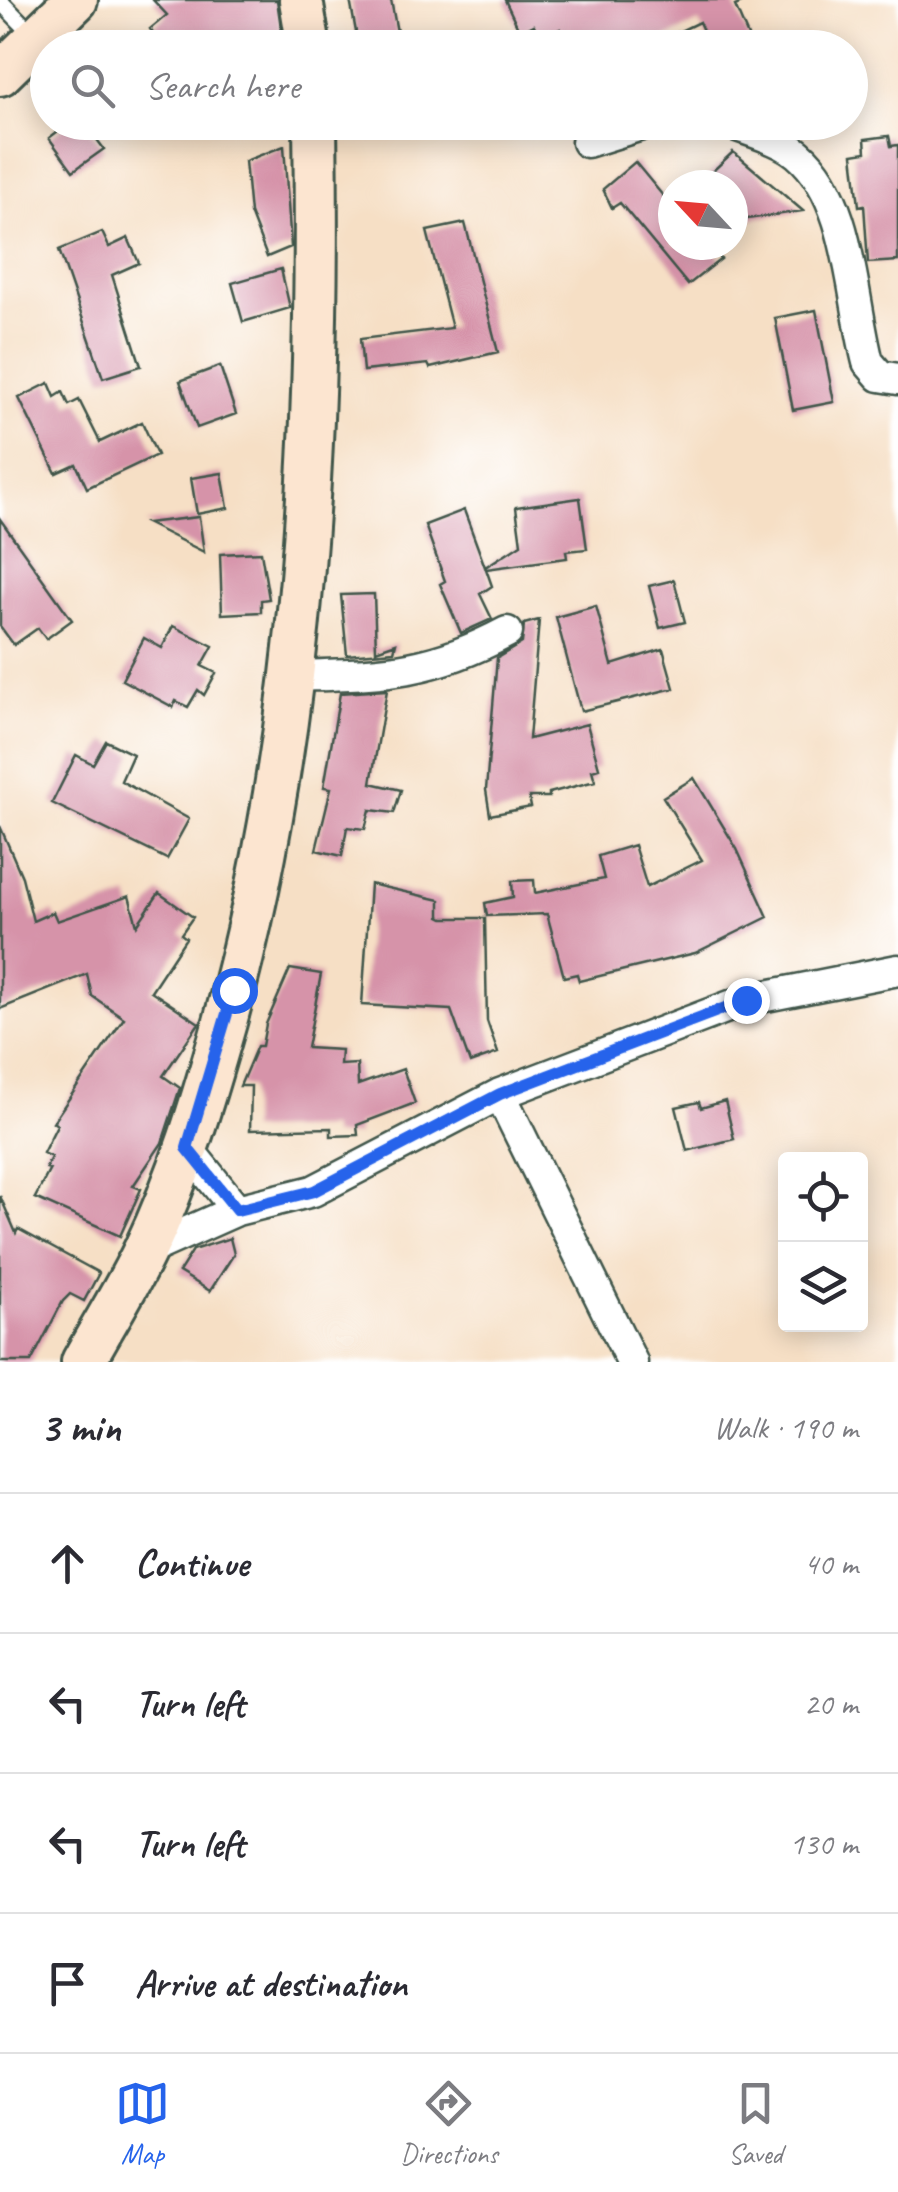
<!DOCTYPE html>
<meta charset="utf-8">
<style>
:root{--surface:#fff;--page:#f2f2f3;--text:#2b2b33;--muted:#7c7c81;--line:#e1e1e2;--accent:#2563eb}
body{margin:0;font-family:Caveat,sans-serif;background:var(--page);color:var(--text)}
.controls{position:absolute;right:30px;bottom:30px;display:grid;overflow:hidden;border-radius:10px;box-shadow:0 5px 25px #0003}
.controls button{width:90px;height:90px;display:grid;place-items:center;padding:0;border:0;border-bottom:2px solid var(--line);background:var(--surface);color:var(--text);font:50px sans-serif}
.compass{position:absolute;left:658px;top:170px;width:90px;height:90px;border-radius:50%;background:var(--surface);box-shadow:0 5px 25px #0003;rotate:296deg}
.stop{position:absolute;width:30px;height:30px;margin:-22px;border:8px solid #2563eb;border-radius:50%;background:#fff}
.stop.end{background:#2563eb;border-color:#fff;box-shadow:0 2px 10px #0008}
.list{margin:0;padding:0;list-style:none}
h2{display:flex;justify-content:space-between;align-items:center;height:130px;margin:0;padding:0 40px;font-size:42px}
h2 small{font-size:32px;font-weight:400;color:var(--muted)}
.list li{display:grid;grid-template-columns:65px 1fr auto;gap:30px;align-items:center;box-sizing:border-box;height:140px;padding:0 40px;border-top:2px solid var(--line)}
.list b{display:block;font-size:38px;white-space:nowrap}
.list em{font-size:32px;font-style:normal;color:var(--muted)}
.icon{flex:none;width:55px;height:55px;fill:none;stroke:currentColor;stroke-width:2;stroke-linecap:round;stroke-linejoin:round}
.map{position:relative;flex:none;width:898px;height:1362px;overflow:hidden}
.search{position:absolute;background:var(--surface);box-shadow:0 5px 25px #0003;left:30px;right:30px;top:30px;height:110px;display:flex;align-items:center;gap:25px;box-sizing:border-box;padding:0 35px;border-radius:55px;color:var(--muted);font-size:38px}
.sheet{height:690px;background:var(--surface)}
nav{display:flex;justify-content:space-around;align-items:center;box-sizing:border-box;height:140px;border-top:2px solid var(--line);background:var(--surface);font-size:28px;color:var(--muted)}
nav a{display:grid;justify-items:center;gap:5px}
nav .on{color:var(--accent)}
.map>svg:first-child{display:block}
</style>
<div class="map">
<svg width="898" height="1362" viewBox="0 0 898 1362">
<rect width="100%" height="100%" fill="#fff"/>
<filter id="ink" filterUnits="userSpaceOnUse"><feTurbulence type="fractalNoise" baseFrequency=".01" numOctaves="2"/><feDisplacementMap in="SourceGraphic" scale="20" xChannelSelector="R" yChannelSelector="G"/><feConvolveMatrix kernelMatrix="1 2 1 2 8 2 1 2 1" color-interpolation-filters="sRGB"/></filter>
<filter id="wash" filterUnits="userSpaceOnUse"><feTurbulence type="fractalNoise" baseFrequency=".0048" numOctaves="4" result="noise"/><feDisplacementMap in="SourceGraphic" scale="40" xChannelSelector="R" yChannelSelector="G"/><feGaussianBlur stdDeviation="2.25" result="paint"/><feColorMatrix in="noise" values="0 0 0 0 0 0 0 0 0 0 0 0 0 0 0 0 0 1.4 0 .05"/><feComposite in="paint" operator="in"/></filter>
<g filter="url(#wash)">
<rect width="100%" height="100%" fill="#f6dfc5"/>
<g id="blocks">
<path fill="#d693a9" d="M 153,0 L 277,0 L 284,48 L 163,48 L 150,29 L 167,15 Z
M 350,0 L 391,0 L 400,48 L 359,48 Z
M 505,0 L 748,0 L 735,6 L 753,48 L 711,48 L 699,22 L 645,48 L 568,48 L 560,29 L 540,39 L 534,25 L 520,32 Z
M 70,122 L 84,122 L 104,149 L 73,171 L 49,138 Z
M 889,136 L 891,146 L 898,145 L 898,261 L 868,263 L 864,205 L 859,206 L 853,154 L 866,152 L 865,139 Z
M 284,146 L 291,247 L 267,257 L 250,213 L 245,161 Z
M 733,152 L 737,155 L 803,211 L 733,221 L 733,185 L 698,185 Z
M 635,162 L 673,208 L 673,245 L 710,245 L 721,259 L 688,285 L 620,203 L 612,208 L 603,189 Z
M 465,223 L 498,352 L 430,368 L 428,364 L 363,371 L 360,339 L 452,328 L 427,231 Z
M 102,232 L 109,247 L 128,238 L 139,263 L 112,275 L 141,366 L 103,378 L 59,250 Z
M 281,269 L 290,308 L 243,322 L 232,283 Z
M 816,310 L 834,402 L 793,410 L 775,318 Z
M 220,366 L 236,414 L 197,428 L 180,381 Z
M 49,383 L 55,397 L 63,392 L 69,405 L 79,400 L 100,442 L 142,422 L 157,455 L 87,488 L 76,464 L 56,473 L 19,398 Z
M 222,473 L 228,508 L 197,514 L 191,478 Z
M 580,498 L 587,549 L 566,551 L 567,558 L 486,569 L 492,586 L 480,594 L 492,619 L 461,633 L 440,584 L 445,581 L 425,525 L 464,510 L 485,567 L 521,544 L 516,507 Z
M 199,517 L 204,552 L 146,523 Z
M 0,519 L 72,620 L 46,639 L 38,628 L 14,645 L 0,626 Z
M 261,552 L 269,599 L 261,600 L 261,612 L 222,614 L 220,554 Z
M 674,580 L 685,622 L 660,628 L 649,586 Z
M 374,594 L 376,650 L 396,643 L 394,651 L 347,655 L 341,595 Z
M 596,606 L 612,665 L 663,649 L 674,688 L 581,711 L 556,617 Z
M 539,620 L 529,739 L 587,724 L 599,768 L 592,770 L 595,781 L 549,793 L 549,797 L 529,797 L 531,807 L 490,815 L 486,790 L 497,658 L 522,643 L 524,624 Z
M 173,626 L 213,646 L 202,666 L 216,673 L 204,695 L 198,690 L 188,707 L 176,701 L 173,707 L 122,680 L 144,638 L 162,648 Z
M 387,690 L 371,783 L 401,790 L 394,813 L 370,810 L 365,829 L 347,827 L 342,856 L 316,850 L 331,788 L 324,787 L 340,693 Z
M 106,741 L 133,754 L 121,781 L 189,819 L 167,859 L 52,803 L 76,755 L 93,764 Z
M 694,778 L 737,849 L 768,917 L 695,953 L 579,981 L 577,974 L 564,977 L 547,914 L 487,916 L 485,903 L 513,897 L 512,881 L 534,880 L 535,893 L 604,879 L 598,856 L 634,845 L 647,887 L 702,860 L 663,797 Z
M 0,826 L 22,877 L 33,921 L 53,912 L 57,921 L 129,896 L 137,925 L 159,893 L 193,917 L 181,934 L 186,938 L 151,991 L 199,1023 L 163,1076 L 180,1088 L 162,1143 L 133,1186 L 141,1189 L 120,1236 L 35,1198 L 50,1169 L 46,1168 L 51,1157 L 43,1153 L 57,1125 L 53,1122 L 124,1018 L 92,996 L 87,974 L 0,1009 Z
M 370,884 L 440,900 L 440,916 L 444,918 L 485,918 L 487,1021 L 498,1053 L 470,1063 L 451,1010 L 362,1005 Z
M 290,969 L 321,974 L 307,1048 L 341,1050 L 340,1065 L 357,1064 L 358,1085 L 403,1069 L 415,1103 L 357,1125 L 358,1135 L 331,1136 L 331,1128 L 250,1130 L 251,1086 L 240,1086 L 257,1046 L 262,1046 L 266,1024 Z
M 725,1101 L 734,1139 L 687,1151 L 676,1107 L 699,1102 L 701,1108 Z
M 0,1196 L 16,1233 L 18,1229 L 99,1273 L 84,1301 L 70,1294 L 63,1301 L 31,1362 L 0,1362 Z
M 230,1238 L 234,1254 L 210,1291 L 179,1272 L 193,1250 Z"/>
</g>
</g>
<g filter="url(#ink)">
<use href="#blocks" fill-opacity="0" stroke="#3f554a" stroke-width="2.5"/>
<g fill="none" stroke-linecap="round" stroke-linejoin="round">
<defs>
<path id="lane" d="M 0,1 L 36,38"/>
<path id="street" d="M 727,122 C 749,131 781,139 798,154 C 851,199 851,297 868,362 L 880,376 L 898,379
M 587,142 L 651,122
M 293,676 C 382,673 426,675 507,632
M 500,1094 L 632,1362
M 187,1148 L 237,1210
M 145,1251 L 237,1210 L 313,1191 L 500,1094 L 746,1000 L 898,970"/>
<path id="secondary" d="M 301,0 L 309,48
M 0,74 L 76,0
M 83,1362 C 103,1325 127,1288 145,1250 C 180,1177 203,1100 225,1022 C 306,730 320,424 315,122"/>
</defs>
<use href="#lane" stroke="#3f554a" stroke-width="20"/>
<use href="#street" stroke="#3f554a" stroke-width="35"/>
<use href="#secondary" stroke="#3f554a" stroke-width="48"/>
<use href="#lane" stroke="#fff" stroke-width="15"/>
<use href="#street" stroke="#fff" stroke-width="30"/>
<use href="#secondary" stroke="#fce5d0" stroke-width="42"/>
</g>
</g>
<g fill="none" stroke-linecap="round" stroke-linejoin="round" filter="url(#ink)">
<path stroke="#2563eb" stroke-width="12" d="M 234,990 L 187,1148 L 237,1210 L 314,1191 L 500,1094 L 746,1000"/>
</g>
</svg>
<div class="controls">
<button><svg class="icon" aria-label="locate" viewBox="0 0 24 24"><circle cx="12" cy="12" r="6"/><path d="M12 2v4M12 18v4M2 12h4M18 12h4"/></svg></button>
<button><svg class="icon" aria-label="layers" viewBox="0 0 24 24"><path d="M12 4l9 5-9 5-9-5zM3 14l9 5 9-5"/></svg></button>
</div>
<svg class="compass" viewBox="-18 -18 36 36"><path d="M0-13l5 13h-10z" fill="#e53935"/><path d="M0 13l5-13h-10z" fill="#7c7c81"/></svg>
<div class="stop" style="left:234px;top:990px"></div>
<div class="stop end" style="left:746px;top:1000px"></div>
<div class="search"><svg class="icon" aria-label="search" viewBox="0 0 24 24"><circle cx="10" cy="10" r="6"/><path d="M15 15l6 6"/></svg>Search here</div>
</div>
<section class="sheet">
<h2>3 min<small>Walk · 190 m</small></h2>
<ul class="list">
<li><svg class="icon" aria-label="ahead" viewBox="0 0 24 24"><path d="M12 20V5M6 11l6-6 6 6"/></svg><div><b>Continue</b></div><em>40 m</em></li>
<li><svg class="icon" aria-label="left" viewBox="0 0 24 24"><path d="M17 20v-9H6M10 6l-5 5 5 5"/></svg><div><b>Turn left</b></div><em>20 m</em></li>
<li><svg class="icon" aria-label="left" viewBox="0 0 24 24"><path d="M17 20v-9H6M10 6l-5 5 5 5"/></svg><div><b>Turn left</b></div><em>130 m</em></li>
<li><svg class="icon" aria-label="arrive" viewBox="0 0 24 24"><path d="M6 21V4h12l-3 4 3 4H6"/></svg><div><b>Arrive at destination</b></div></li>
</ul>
</section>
<nav>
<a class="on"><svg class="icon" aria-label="map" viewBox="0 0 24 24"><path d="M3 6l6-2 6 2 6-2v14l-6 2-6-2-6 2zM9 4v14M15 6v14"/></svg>Map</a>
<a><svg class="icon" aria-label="directions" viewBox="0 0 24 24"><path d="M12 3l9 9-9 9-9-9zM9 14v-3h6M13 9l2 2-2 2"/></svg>Directions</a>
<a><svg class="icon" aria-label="saved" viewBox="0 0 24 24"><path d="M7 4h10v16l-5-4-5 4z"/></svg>Saved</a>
</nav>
